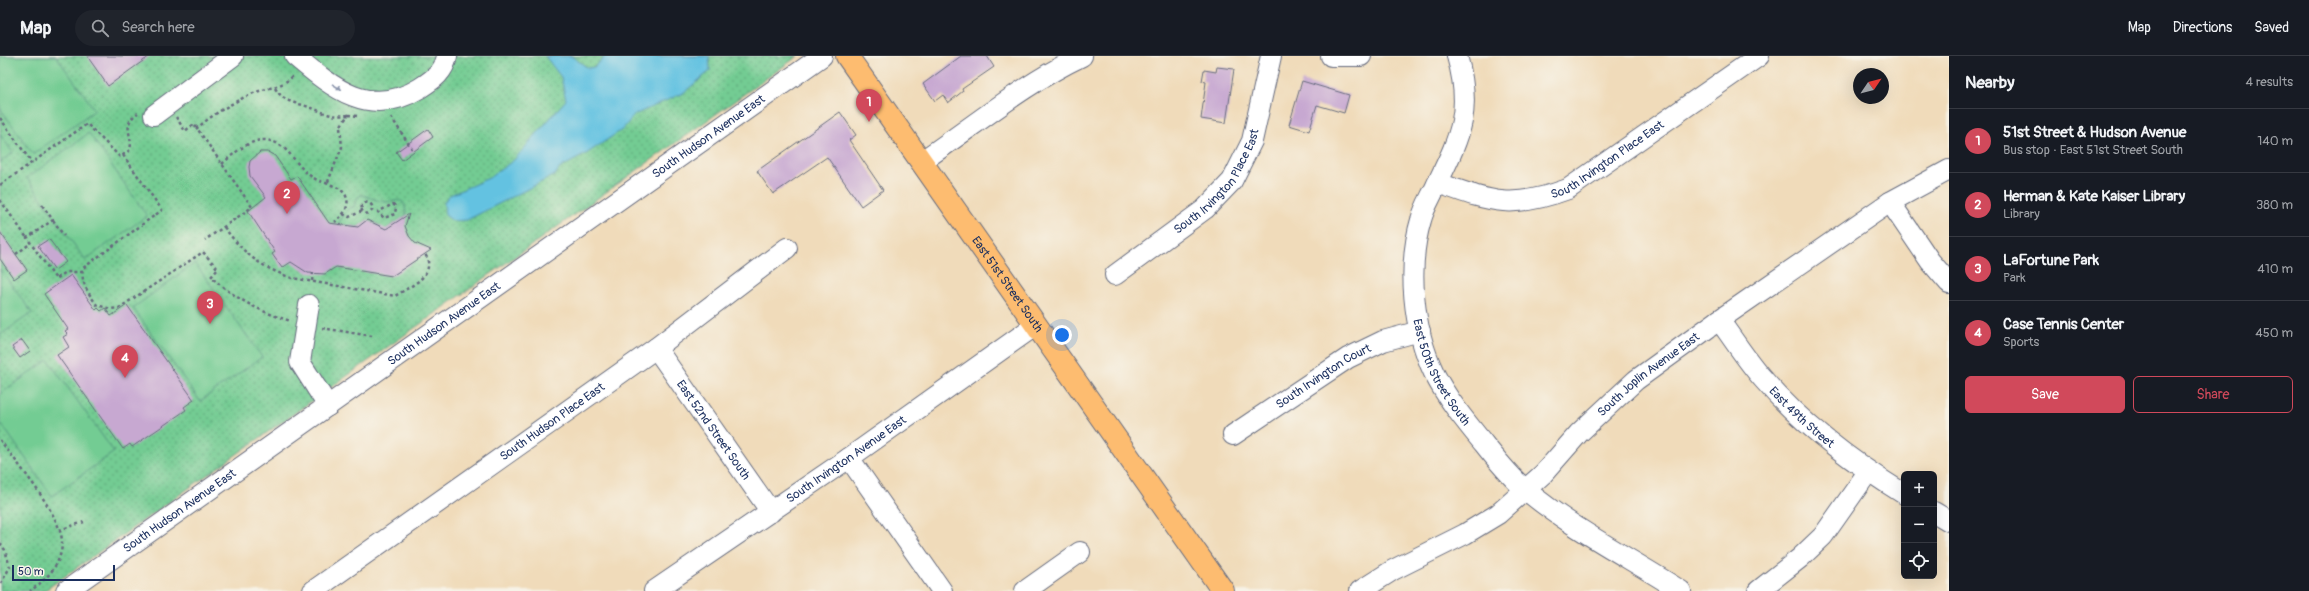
<!DOCTYPE html>
<meta charset="utf-8">
<style>
:root{--surface:#171b24;--page:#20242c;--text:#f1f3f6;--muted:#9ea1a6;--line:#363941;--accent:#d1495b}
body{margin:0;font-family:Pangolin,sans-serif;background:var(--page);color:var(--text)}
.controls{position:absolute;right:12px;bottom:12px;display:grid;overflow:hidden;border-radius:6px;box-shadow:0 4px 16px #0002}
.controls button{width:36px;height:36px;display:grid;place-items:center;padding:0;border:0;border-bottom:1px solid var(--line);background:var(--surface);color:var(--text);font:20px sans-serif}
.compass{position:absolute;left:1853px;top:12px;width:36px;height:36px;border-radius:50%;background:var(--surface);box-shadow:0 4px 16px #0002;rotate:55deg}
.scale{position:absolute;left:12px;bottom:10px;width:103px;box-sizing:border-box;padding-left:4px;border:2px solid #1b2f5e;border-top:0;font-size:11px;line-height:14px;white-space:nowrap;color:#1b2f5e;-webkit-text-stroke:3px #f7f3e8;paint-order:stroke}
.you{position:absolute;left:1062px;top:279px;width:14px;height:14px;margin:-10px;border:3px solid #fff;border-radius:50%;background:#1a73e8;box-shadow:0 0 0 6px #1a73e833}
.badge{display:grid;place-items:center;width:26px;height:26px;border-radius:50%;background:var(--accent);color:#fff;font-size:13px;font-weight:700}
.pin{position:absolute;translate:-50% -33px;filter:drop-shadow(0 1px 2px #0008)}
.pin::after{content:'';position:absolute;top:21px;width:14px;height:12px;background:inherit;clip-path:polygon(0 0,100% 0,50% 100%)}
.list{margin:0;padding:0;list-style:none}
h2{display:flex;justify-content:space-between;align-items:center;height:52px;margin:0;padding:0 16px;font-size:17px}
h2 small{font-size:13px;font-weight:400;color:var(--muted)}
.list li{display:grid;grid-template-columns:26px 1fr auto;gap:12px;align-items:center;box-sizing:border-box;height:64px;padding:0 16px;border-top:1px solid var(--line)}
.list b{display:block;font-size:15px;white-space:nowrap}
.list p{margin:0;font-size:13px;white-space:nowrap;color:var(--muted)}
.list em{font-size:13px;font-style:normal;color:var(--muted)}
.actions{display:flex;gap:8px;padding:12px 16px}
.actions a{flex:1;padding:9px 0;border:1px solid var(--accent);border-radius:6px;text-align:center;font-size:14px;color:var(--accent)}
.actions .main{background:var(--accent);color:#fff}
.icon{flex:none;width:22px;height:22px;fill:none;stroke:currentColor;stroke-width:2;stroke-linecap:round;stroke-linejoin:round}
.map{position:relative;flex:none;width:1949px;height:535px;overflow:hidden}
header{display:flex;align-items:center;gap:24px;box-sizing:border-box;height:56px;padding:0 20px;background:var(--surface);border-bottom:1px solid var(--line)}
header strong{font-size:19px}
nav{display:flex;gap:22px;margin-inline-start:auto;font-size:14px}
.search{width:280px;height:36px;background:var(--page);display:flex;align-items:center;gap:10px;box-sizing:border-box;padding:0 14px;border-radius:22px;color:var(--muted);font-size:15px}
main{display:flex}
aside{flex:1;background:var(--surface)}
.map>svg:first-child{display:block}
</style>
<header>
<strong>Map</strong>
<div class="search"><svg class="icon" aria-label="search" viewBox="0 0 24 24"><circle cx="10" cy="10" r="6"/><path d="M15 15l6 6"/></svg>Search here</div>
<nav><a>Map</a><a>Directions</a><a>Saved</a></nav>
</header>
<main>
<div class="map">
<svg width="1949" height="535" viewBox="0 0 1949 535">
<defs>
<pattern id="park-dots" width="8" height="8" patternUnits="userSpaceOnUse"><rect width="8" height="8" fill="#73cc93"/><path d="M2 2h.1M6 6h.1" fill="none" stroke="#5ea67b" stroke-width="1.8" stroke-linecap="round"/></pattern>
<pattern id="garden-furrows" width="10" height="10" patternUnits="userSpaceOnUse"><rect width="10" height="10" fill="#73cc93"/><path d="M-1 1l2-2M0 10L10 0M9 11l2-2" fill="none" stroke="#5ea67b"/></pattern>
</defs>
<rect width="100%" height="100%" fill="#f7f3e8"/>
<filter id="ink" filterUnits="userSpaceOnUse"><feTurbulence type="fractalNoise" baseFrequency=".025" numOctaves="2"/><feDisplacementMap in="SourceGraphic" scale="8" xChannelSelector="R" yChannelSelector="G"/><feConvolveMatrix kernelMatrix="1 2 1 2 8 2 1 2 1" color-interpolation-filters="sRGB"/></filter>
<filter id="wash" filterUnits="userSpaceOnUse"><feTurbulence type="fractalNoise" baseFrequency=".012" numOctaves="4" result="noise"/><feDisplacementMap in="SourceGraphic" scale="16" xChannelSelector="R" yChannelSelector="G"/><feGaussianBlur stdDeviation="0.9" result="paint"/><feColorMatrix in="noise" values="0 0 0 0 0 0 0 0 0 0 0 0 0 0 0 0 0 1.4 0 .05"/><feComposite in="paint" operator="in"/></filter>
<g filter="url(#wash)">
<rect width="100%" height="100%" fill="#f0dbba"/>
<path fill="url(#park-dots)" stroke="#477e78" d="M 0,0 L 798,0 L 44,535 L 0,535 Z"/>
<path fill="url(#garden-furrows)" stroke="#477e78" d="M 361,139 C 369,140 378,146 386,146 C 399,146 405,138 406,160 L 383,175 L 381,175 L 378,168 L 367,164 L 358,171 L 338,168 L 349,152 L 354,151 L 357,142 Z"/>
<path fill="#73cc93" stroke="#477e78" d="M 0,0 L 56,0 L 95,54 L 33,98 L 0,52 Z
M 89,77 L 147,160 L 85,204 L 27,122 Z
M 0,78 L 13,97 L 0,106 Z
M 195,207 L 262,301 L 200,345 L 133,252 Z
M 0,213 L 32,257 L 0,279 Z
M 48,304 L 114,396 L 52,440 L 0,366 L 0,338 Z"/>
<path fill="#63c2e1" stroke="#3f78a0" d="M 545,0 L 571,0 L 588,12 L 594,11 L 606,0 L 709,0 L 710,15 L 683,37 L 634,59 L 623,73 L 586,98 L 560,112 L 555,119 L 467,164 L 453,165 L 445,159 L 444,147 L 448,140 L 489,122 L 514,104 L 566,44 L 561,21 Z"/>
<g id="blocks">
<path fill="#c7a8d1" d="M 87,0 L 150,0 L 108,30 Z
M 961,0 L 987,0 L 994,11 L 962,33 L 963,35 L 948,47 L 943,39 L 935,45 L 923,28 Z
M 1217,11 L 1234,13 L 1226,67 L 1201,63 L 1206,26 L 1202,25 L 1204,14 L 1216,16 Z
M 1302,25 L 1349,39 L 1344,57 L 1317,49 L 1309,75 L 1289,69 Z
M 840,56 L 856,79 L 849,84 L 883,134 L 861,150 L 827,101 L 773,138 L 757,115 Z
M 428,73 L 433,81 L 402,104 L 396,96 Z
M 260,96 L 268,96 L 275,100 L 291,123 L 297,120 L 329,167 L 358,171 L 367,164 L 386,173 L 409,158 L 405,170 L 409,180 L 415,187 L 431,194 L 392,220 L 336,211 L 325,218 L 308,217 L 291,206 L 282,212 L 272,198 L 275,196 L 248,155 L 266,141 L 250,120 L 249,111 L 250,105 Z
M 0,176 L 27,214 L 14,223 L 0,203 Z
M 49,183 L 66,206 L 55,214 L 38,190 Z
M 71,219 L 96,254 L 98,252 L 101,255 L 105,252 L 111,260 L 127,249 L 194,344 L 184,351 L 186,354 L 132,391 L 130,388 L 123,393 L 57,299 L 69,291 L 63,281 L 68,278 L 65,275 L 68,273 L 44,238 Z
M 22,284 L 30,295 L 20,302 L 12,291 Z"/>
</g>
</g>
<g filter="url(#ink)">
<use href="#blocks" fill-opacity="0" stroke="#666b7e" stroke-width="1"/>
<g fill="none" stroke-linecap="round" stroke-linejoin="round">
<defs>
<g id="minor">
<path d="M 295,0 C 334,33 370,63 420,32 C 434,23 444,16 447,0"/>
<path d="M 1331,0 L 1361,0"/>
<path id="s1" d="M 1457,0 C 1473,56 1460,80 1436,130 C 1431,141 1424,152 1421,164 C 1407,211 1413,273 1434,317 C 1447,343 1466,366 1484,388 C 1497,404 1511,422 1527,435 C 1574,474 1630,502 1681,535"/>
<path d="M 154,59 L 233,0"/>
<path d="M 922,105 C 974,70 1025,27 1082,0"/>
<path id="s2" d="M 1438,127 C 1492,146 1511,154 1568,133 L 1759,0"/>
<path d="M 1890,146 L 1930,205 L 1949,227"/>
<path id="s3" d="M 1115,219 L 1205,153 L 1232,125 L 1252,85 L 1271,0"/>
<path d="M 309,249 L 300,306 L 328,350"/>
<path id="s4" d="M 1719,264 C 1734,284 1747,305 1763,323 C 1803,370 1852,406 1904,438"/>
<path id="s5" d="M 656,292 L 771,456"/>
<path id="s6" d="M 1233,379 L 1348,302 L 1383,285 L 1420,275"/>
<path d="M 849,402 L 942,535"/>
<path d="M 1934,456 L 1949,465"/>
<path id="s7" d="M 66,535 L 822,0"/>
<path id="s8" d="M 313,535 L 656,292 L 787,192"/>
<path id="s9" d="M 654,535 L 849,402 L 1036,269"/>
<path d="M 1025,535 L 1080,496"/>
<path id="s10" d="M 1360,535 L 1393,514 L 1465,478 L 1498,458 L 1543,418 L 1579,377 L 1636,324 L 1719,264 L 1890,146 L 1949,114"/>
<path d="M 1758,535 L 1800,502 L 1823,480 L 1868,416"/>
</g>
<g id="major">
<path id="s11" d="M 847,0 L 1223,535"/>
</g>
</defs>
<use href="#minor" stroke="#666b7e" stroke-width="22"/>
<use href="#major" stroke="#666b7e" stroke-width="24"/>
<path stroke="#666b7e" stroke-width="2.5" stroke-dasharray="3 3" stroke-linecap="butt" d="M 275,32 C 285,48 296,46 312,52 C 327,58 331,61 348,59 L 340,71 L 342,91 L 327,128
M 348,59 L 358,60
M 176,61 L 185,75 L 194,68 L 252,151 L 205,184
M 391,61 L 412,93
M 0,62 L 32,107
M 196,73 C 212,59 230,48 249,39 C 265,31 281,33 294,19
M 123,99 L 162,154 L 83,212 C 80,226 89,238 97,249 L 111,253 L 119,252 L 203,196 L 218,213 L 211,221 C 236,243 260,256 291,265
M 222,108 C 243,89 265,71 289,97 C 296,105 303,115 312,121 C 322,128 340,128 346,140 C 351,151 342,160 335,166
M 0,129 L 87,68 L 120,101 L 130,94 C 134,80 120,69 138,57
M 0,144 L 27,182
M361.5 152a5.5 5.5 0 1 1 11 0a5.5 5.5 0 1 1-11 0Z
M 393,148 L 396,151 L 395,158 L 384,162 L 378,156 Z
M 42,149 L 53,164 L 27,182 L 56,223 L 66,216 L 82,216
M 343,158 L 349,161 L 362,155
M 53,164 L 64,180
M 224,171 C 244,198 260,211 292,222 L 395,240 C 409,231 438,219 425,198
M 16,198 L 31,187
M 312,225 L 313,217
M 322,272 L 372,280
M 0,384 C 16,406 62,460 62,486 C 62,508 47,523 30,535
M 59,474 L 84,466
M 0,487 L 5,494 L 10,511 L 0,529"/>
<use href="#minor" stroke="#fff" stroke-width="20"/>
<use href="#major" stroke="#fdbc70" stroke-width="22"/>
</g>
<defs><path id="oneway-solid" d="M-6-.8H1V-3.2L6.5 0L1 3.2V.8H-6Z"/></defs>
<use fill="#8d97ae" href="#oneway-solid" transform="translate(337 31) rotate(32)"/>
</g>
<g text-anchor="middle" dominant-baseline="central" stroke-width="3" stroke-linejoin="round" paint-order="stroke">
<g font-size="12" fill="#1b2f5e" stroke="#f7f3e8">
<text stroke="none"><textPath href="#s7" startOffset="787">South Hudson Avenue East</textPath></text>
<text stroke="none"><textPath href="#s2" startOffset="183">South Irvington Place East</textPath></text>
<text stroke="none"><textPath href="#s3" startOffset="141">South Irvington Place East</textPath></text>
<text stroke="none"><textPath href="#s11" startOffset="279">East 51st Street South</textPath></text>
<text stroke="none"><textPath href="#s7" startOffset="463">South Hudson Avenue East</textPath></text>
<text stroke="none"><textPath href="#s1" startOffset="332">East 50th Street South</textPath></text>
<text stroke="none"><textPath href="#s10" startOffset="364">South Joplin Avenue East</textPath></text>
<text stroke="none"><textPath href="#s6" startOffset="108">South Irvington Court</textPath></text>
<text stroke="none"><textPath href="#s4" startOffset="128">East 49th Street</textPath></text>
<text stroke="none"><textPath href="#s8" startOffset="293">South Hudson Place East</textPath></text>
<text stroke="none"><textPath href="#s5" startOffset="100">East 52nd Street South</textPath></text>
<text stroke="none"><textPath href="#s9" startOffset="233">South Irvington Avenue East</textPath></text>
<text stroke="none"><textPath href="#s7" startOffset="139">South Hudson Avenue East</textPath></text>
</g>
</g>
</svg>
<div class="controls">
<button>+</button>
<button>−</button>
<button><svg class="icon" aria-label="locate" viewBox="0 0 24 24"><circle cx="12" cy="12" r="6"/><path d="M12 2v4M12 18v4M2 12h4M18 12h4"/></svg></button>
</div>
<svg class="compass" viewBox="-18 -18 36 36"><path d="M0-13l5 13h-10z" fill="#e53935"/><path d="M0 13l5-13h-10z" fill="#9ea1a6"/></svg>
<div class="scale">50 m</div>
<div class="you"></div>
<div class="pin badge" style="left:869px;top:66px">1</div>
<div class="pin badge" style="left:287px;top:158px">2</div>
<div class="pin badge" style="left:210px;top:268px">3</div>
<div class="pin badge" style="left:125px;top:322px">4</div>
</div>
<aside>
<h2>Nearby<small>4 results</small></h2>
<ul class="list">
<li><span class="badge">1</span><div><b>51st Street &amp; Hudson Avenue</b><p>Bus stop · East 51st Street South</p></div><em>140 m</em></li>
<li><span class="badge">2</span><div><b>Herman &amp; Kate Kaiser Library</b><p>Library</p></div><em>380 m</em></li>
<li><span class="badge">3</span><div><b>LaFortune Park</b><p>Park</p></div><em>410 m</em></li>
<li><span class="badge">4</span><div><b>Case Tennis Center</b><p>Sports</p></div><em>450 m</em></li>
</ul>
<div class="actions"><a class="main">Save</a><a>Share</a></div>
</aside>
</main>
